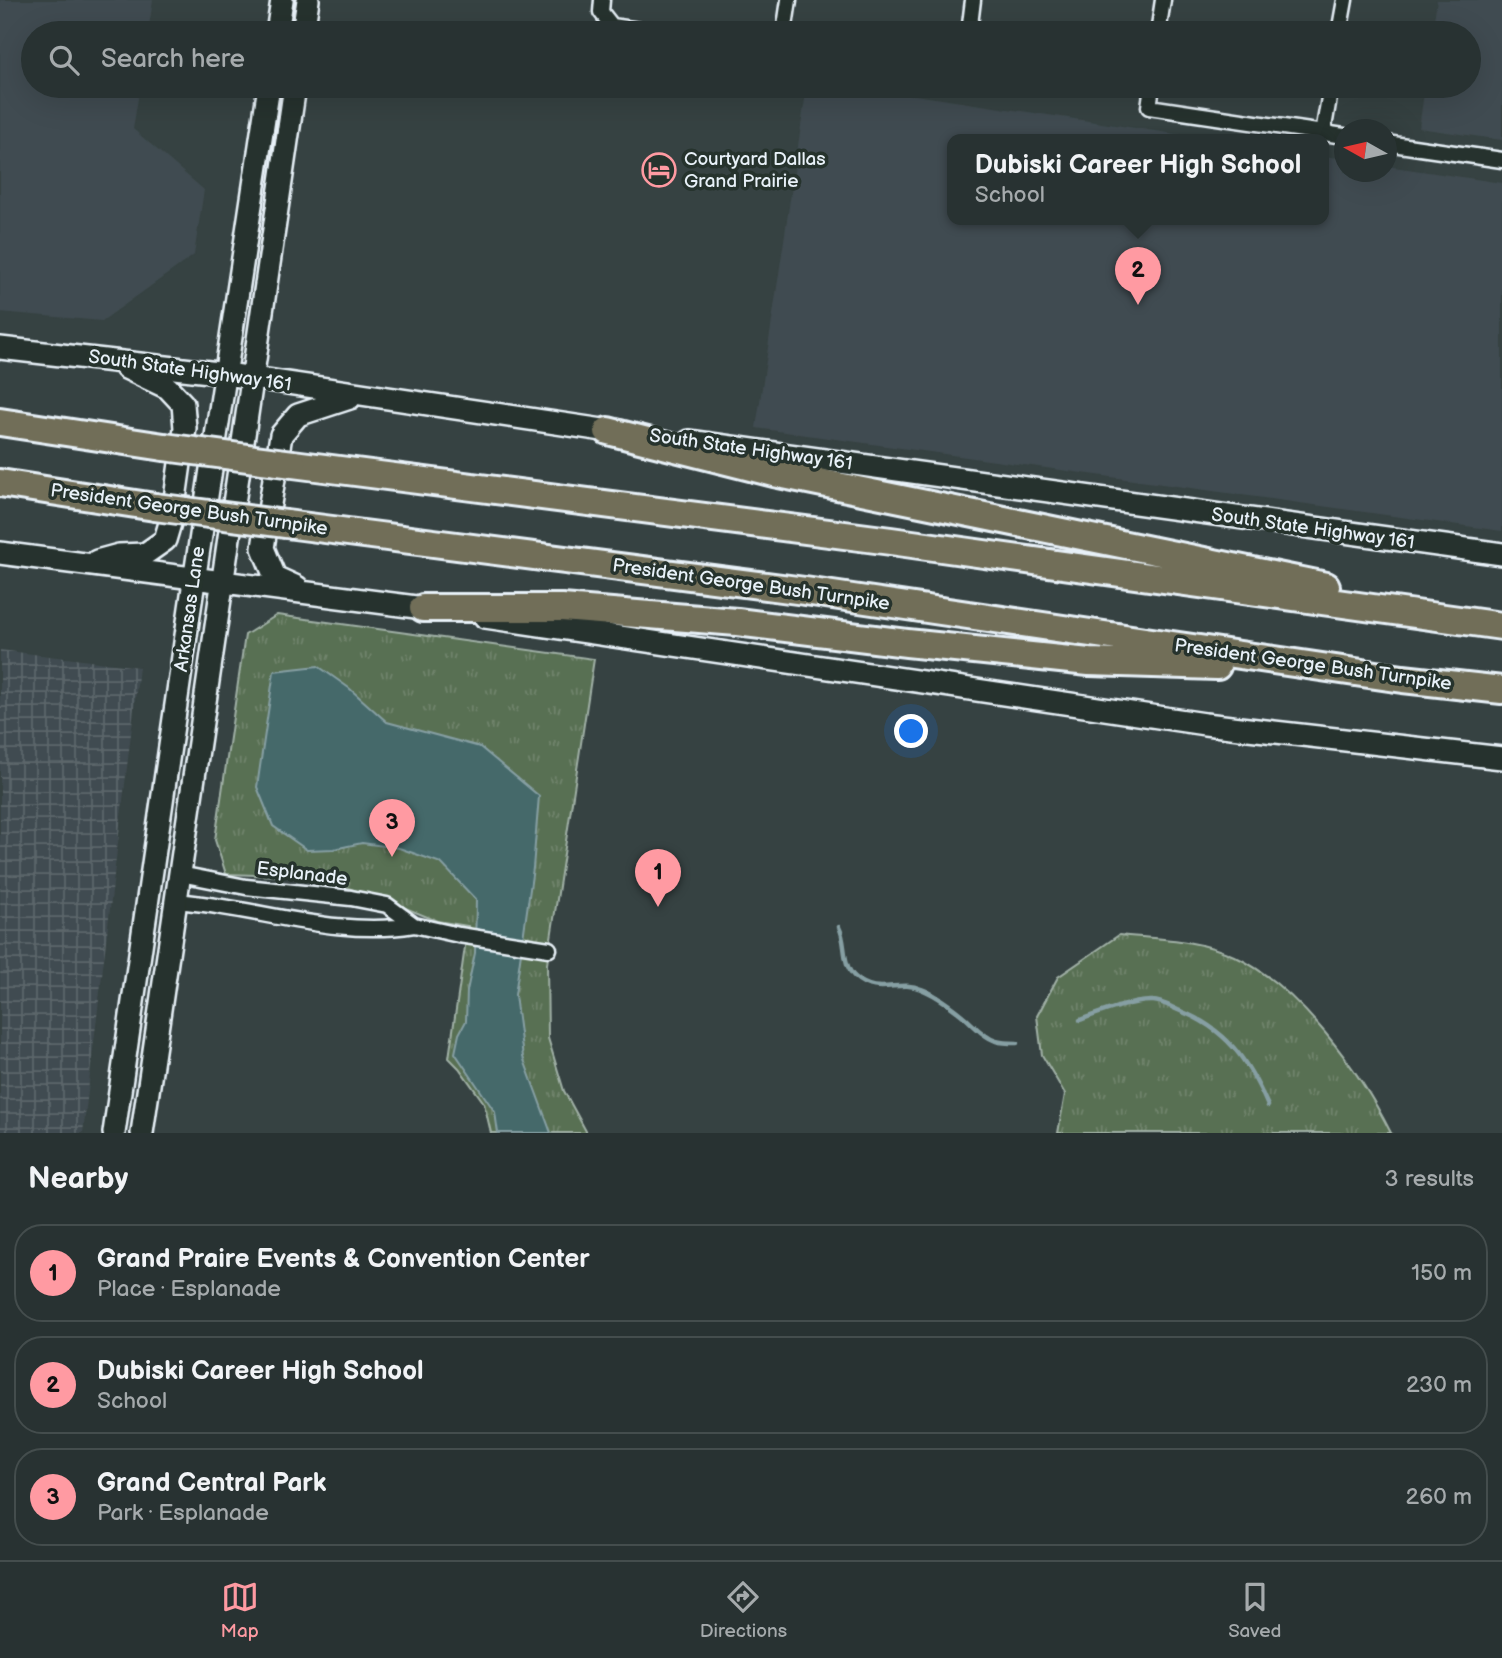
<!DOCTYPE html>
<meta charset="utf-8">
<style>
:root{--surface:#283232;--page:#343e3e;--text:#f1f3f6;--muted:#a5aaac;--line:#444d4d;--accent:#ff9aa2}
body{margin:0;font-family:"Balsamiq Sans",sans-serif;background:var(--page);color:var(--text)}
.compass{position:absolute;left:1334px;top:119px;width:63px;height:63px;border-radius:50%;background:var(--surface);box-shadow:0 7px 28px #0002;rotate:278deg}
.you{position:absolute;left:912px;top:732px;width:24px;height:24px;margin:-18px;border:5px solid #fff;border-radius:50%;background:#1a73e8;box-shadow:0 0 0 10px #1a73e833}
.badge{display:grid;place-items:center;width:46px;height:46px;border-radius:50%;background:var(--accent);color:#111;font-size:23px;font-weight:700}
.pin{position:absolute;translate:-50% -58px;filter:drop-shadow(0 2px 4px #0008)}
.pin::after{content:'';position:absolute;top:37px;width:24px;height:21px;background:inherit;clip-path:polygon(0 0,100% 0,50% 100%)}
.popup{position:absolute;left:947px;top:134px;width:382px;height:91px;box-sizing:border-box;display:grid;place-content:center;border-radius:14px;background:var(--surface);filter:drop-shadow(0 2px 5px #0005);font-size:23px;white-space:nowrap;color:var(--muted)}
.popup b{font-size:26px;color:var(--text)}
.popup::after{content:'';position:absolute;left:50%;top:100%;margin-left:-14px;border:14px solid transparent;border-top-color:var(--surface)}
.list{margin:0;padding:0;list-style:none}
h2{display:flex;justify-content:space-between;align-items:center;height:91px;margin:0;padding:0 28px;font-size:30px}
h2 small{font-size:23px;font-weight:400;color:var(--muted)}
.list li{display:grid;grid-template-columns:46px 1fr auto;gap:21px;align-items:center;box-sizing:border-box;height:98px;margin:0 14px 14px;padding:0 14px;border:2px solid var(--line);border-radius:28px}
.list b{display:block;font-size:26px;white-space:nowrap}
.list p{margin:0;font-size:23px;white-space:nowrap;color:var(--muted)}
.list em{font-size:23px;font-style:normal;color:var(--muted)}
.icon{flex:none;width:38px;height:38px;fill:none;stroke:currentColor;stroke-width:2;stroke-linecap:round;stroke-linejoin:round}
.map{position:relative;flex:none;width:1502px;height:1133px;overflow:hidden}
.search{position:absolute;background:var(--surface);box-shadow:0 7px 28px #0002;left:21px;right:21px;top:21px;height:77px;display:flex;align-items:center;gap:18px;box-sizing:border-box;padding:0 24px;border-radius:38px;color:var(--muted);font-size:26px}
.sheet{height:427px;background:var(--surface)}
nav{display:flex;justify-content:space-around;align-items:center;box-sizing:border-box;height:98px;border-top:2px solid var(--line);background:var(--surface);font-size:19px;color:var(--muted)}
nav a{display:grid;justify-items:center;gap:4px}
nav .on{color:var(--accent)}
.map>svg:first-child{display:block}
</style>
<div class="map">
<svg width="1502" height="1133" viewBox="0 0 1502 1133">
<defs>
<pattern id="industrial-grid" width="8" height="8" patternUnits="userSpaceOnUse" patternTransform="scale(1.75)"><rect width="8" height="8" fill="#414c51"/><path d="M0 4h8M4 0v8" fill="none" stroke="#5c666b"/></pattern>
<pattern id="park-tufts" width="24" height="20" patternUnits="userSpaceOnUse" patternTransform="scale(1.75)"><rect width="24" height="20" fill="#586f53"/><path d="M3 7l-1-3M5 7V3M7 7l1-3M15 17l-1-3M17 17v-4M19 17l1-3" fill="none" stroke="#70846c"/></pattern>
</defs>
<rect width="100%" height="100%" fill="#364242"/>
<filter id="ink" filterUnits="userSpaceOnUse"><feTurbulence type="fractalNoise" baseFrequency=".0143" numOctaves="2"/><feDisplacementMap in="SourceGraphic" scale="14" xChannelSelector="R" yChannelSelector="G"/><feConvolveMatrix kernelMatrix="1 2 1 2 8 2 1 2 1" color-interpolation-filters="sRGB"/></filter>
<g filter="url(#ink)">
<path fill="#414c51" d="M 0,0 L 153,0 L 148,33 L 33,33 L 33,86 L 140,86 L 133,129 L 204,190 L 194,255 L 102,321 L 0,312 Z
M 1437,0 L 1502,0 L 1502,140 L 1419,128 L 1425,86 L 1469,86 L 1469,33 L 1432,33 Z
M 807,86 L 855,86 L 1208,139 L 953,139 L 953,219 L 1324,219 L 1324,156 L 1344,159 L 1344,172 L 1386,172 L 1387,166 L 1502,183 L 1502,531 L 756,428 Z"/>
<path fill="url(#industrial-grid)" d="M 0,650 L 139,667 L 83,1133 L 0,1133 Z"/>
<path fill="url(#park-tufts)" stroke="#a0b0a6" stroke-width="2" d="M 277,615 L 594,659 L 547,964 L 548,1038 L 564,1091 L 587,1133 L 491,1133 L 484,1103 L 459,1068 L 449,1058 L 468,926 L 437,921 L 386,900 L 335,884 L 287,876 L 226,874 L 215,840 L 245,635 Z
M 1119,935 C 1157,939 1199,939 1234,956 C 1298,986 1360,1071 1391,1133 L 1058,1133 L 1065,1094 L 1042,1055 L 1037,1016 L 1058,977 Z"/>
<path fill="#45696a" stroke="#869fa3" stroke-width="2" d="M 318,666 L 349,688 L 387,722 L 480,747 L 539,796 L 533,868 L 515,995 L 523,1057 L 551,1133 L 498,1133 L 495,1112 L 455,1053 L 459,1034 L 466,1021 L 467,991 L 475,953 L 476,900 L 441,863 L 399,848 L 362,843 L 334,849 L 307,850 L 273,826 L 257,787 L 274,671 Z"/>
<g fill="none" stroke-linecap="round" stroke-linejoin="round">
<path stroke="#869fa3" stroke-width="4.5" d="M 839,927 C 847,942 841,964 855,977 C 877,997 899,979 921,989 C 933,993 952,1007 962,1015 C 972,1023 983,1037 996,1041 C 1002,1043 1010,1043 1017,1043
M 1080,1020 C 1099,1013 1133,1000 1153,1001 C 1161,1001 1171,1007 1178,1010 C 1227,1029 1248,1060 1268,1106"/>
<defs>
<path id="street" d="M 602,0 L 601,12 L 612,26 L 659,33
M 784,33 L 789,0
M 969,33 L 973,0
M 1158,33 L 1163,0
M 1339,33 L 1345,0
M 1152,86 L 1149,107 L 1344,136
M 1323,133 L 1331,86
M 1386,143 L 1502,160
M 180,874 L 246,887 L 351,898 L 387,905 L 414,925 L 459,935 L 549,949
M 176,901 C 257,907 333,938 414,925"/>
<path id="secondary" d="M 277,33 L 282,0
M 303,33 L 308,0
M 0,348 L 227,374 L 623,433
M 689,441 L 1502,554
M 0,553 L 439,610
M 97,561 L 119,555 L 145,554 L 165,540 L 173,513 L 185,428 L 183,404 L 168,388 L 126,368
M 297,587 L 275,577 L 263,548 L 281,435 L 298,415 L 350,398
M 485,617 L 1205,724 L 1502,758
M 114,1133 L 190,608 L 269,86
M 142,1133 L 295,86"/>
<path id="highway" d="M 0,422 L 164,447
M 608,431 L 774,473 L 1326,586
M 293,464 L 891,541 L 1502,626
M 0,483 L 155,507
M 286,524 L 805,591 L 1403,679 L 1502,690
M 423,608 L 562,608 L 737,622 L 907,643 L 1089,662 L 1217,666"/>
</defs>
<use href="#street" stroke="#e8f1f8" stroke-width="19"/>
<use href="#secondary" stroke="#e8f1f8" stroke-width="26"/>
<use href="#highway" stroke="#e8f1f8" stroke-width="32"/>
<use href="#street" stroke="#26332d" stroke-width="14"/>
<use href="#secondary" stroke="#26332d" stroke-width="21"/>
<use href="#highway" stroke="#716e59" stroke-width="26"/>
<defs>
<path id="highway-bridge" d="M 164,447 L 293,464
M 155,507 L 286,524"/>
</defs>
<use href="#highway-bridge" stroke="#e8f1f8" stroke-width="32" stroke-linecap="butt"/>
<use href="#highway-bridge" stroke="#716e59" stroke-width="26"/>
</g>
</g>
<defs>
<symbol id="hotel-ring" viewBox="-11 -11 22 22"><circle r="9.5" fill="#26332d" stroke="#ff9aa2" stroke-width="1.5"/><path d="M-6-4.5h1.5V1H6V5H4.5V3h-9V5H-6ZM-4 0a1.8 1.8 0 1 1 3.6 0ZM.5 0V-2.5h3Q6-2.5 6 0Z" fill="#ff9aa2"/></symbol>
</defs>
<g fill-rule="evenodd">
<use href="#hotel-ring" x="640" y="151" width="38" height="38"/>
</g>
<g text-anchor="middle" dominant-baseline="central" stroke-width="7" stroke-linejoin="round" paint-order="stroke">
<g font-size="19" fill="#e8f1f8" stroke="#26332d" text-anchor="start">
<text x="684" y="159">Courtyard Dallas<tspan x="684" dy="22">Grand Prairie</tspan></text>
</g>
<g font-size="19" fill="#e8f1f8" stroke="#26332d">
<text transform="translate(190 371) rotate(8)">South State Highway 161</text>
<text transform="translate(751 450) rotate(8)">South State Highway 161</text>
<text transform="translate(189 510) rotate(8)">President George Bush Turnpike</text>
<text transform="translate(1313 529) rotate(8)">South State Highway 161</text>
<text transform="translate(751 585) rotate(8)">President George Bush Turnpike</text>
<text transform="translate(190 609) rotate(-82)">Arkansas Lane</text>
<text transform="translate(1313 665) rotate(8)">President George Bush Turnpike</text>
<text transform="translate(302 874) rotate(7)">Esplanade</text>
</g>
</g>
</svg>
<svg class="compass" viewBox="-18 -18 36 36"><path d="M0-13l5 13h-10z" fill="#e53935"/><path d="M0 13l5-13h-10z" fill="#a5aaac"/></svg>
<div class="you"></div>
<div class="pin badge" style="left:658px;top:907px">1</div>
<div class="pin badge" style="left:1138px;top:305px">2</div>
<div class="popup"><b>Dubiski Career High School</b>School</div>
<div class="pin badge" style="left:392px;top:857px">3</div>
<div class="search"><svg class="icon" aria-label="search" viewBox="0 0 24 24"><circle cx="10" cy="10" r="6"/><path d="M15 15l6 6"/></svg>Search here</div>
</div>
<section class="sheet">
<h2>Nearby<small>3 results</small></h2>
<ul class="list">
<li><span class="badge">1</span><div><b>Grand Praire Events &amp; Convention Center</b><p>Place · Esplanade</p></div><em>150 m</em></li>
<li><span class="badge">2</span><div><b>Dubiski Career High School</b><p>School</p></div><em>230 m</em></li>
<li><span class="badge">3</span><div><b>Grand Central Park</b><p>Park · Esplanade</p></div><em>260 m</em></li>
</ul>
</section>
<nav>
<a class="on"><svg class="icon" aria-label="map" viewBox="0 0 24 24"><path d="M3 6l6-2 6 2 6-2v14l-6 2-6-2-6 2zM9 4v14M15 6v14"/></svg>Map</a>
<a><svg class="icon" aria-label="directions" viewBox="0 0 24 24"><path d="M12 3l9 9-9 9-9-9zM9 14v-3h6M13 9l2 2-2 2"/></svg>Directions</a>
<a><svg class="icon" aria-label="saved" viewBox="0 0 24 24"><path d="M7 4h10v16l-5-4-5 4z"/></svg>Saved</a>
</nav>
